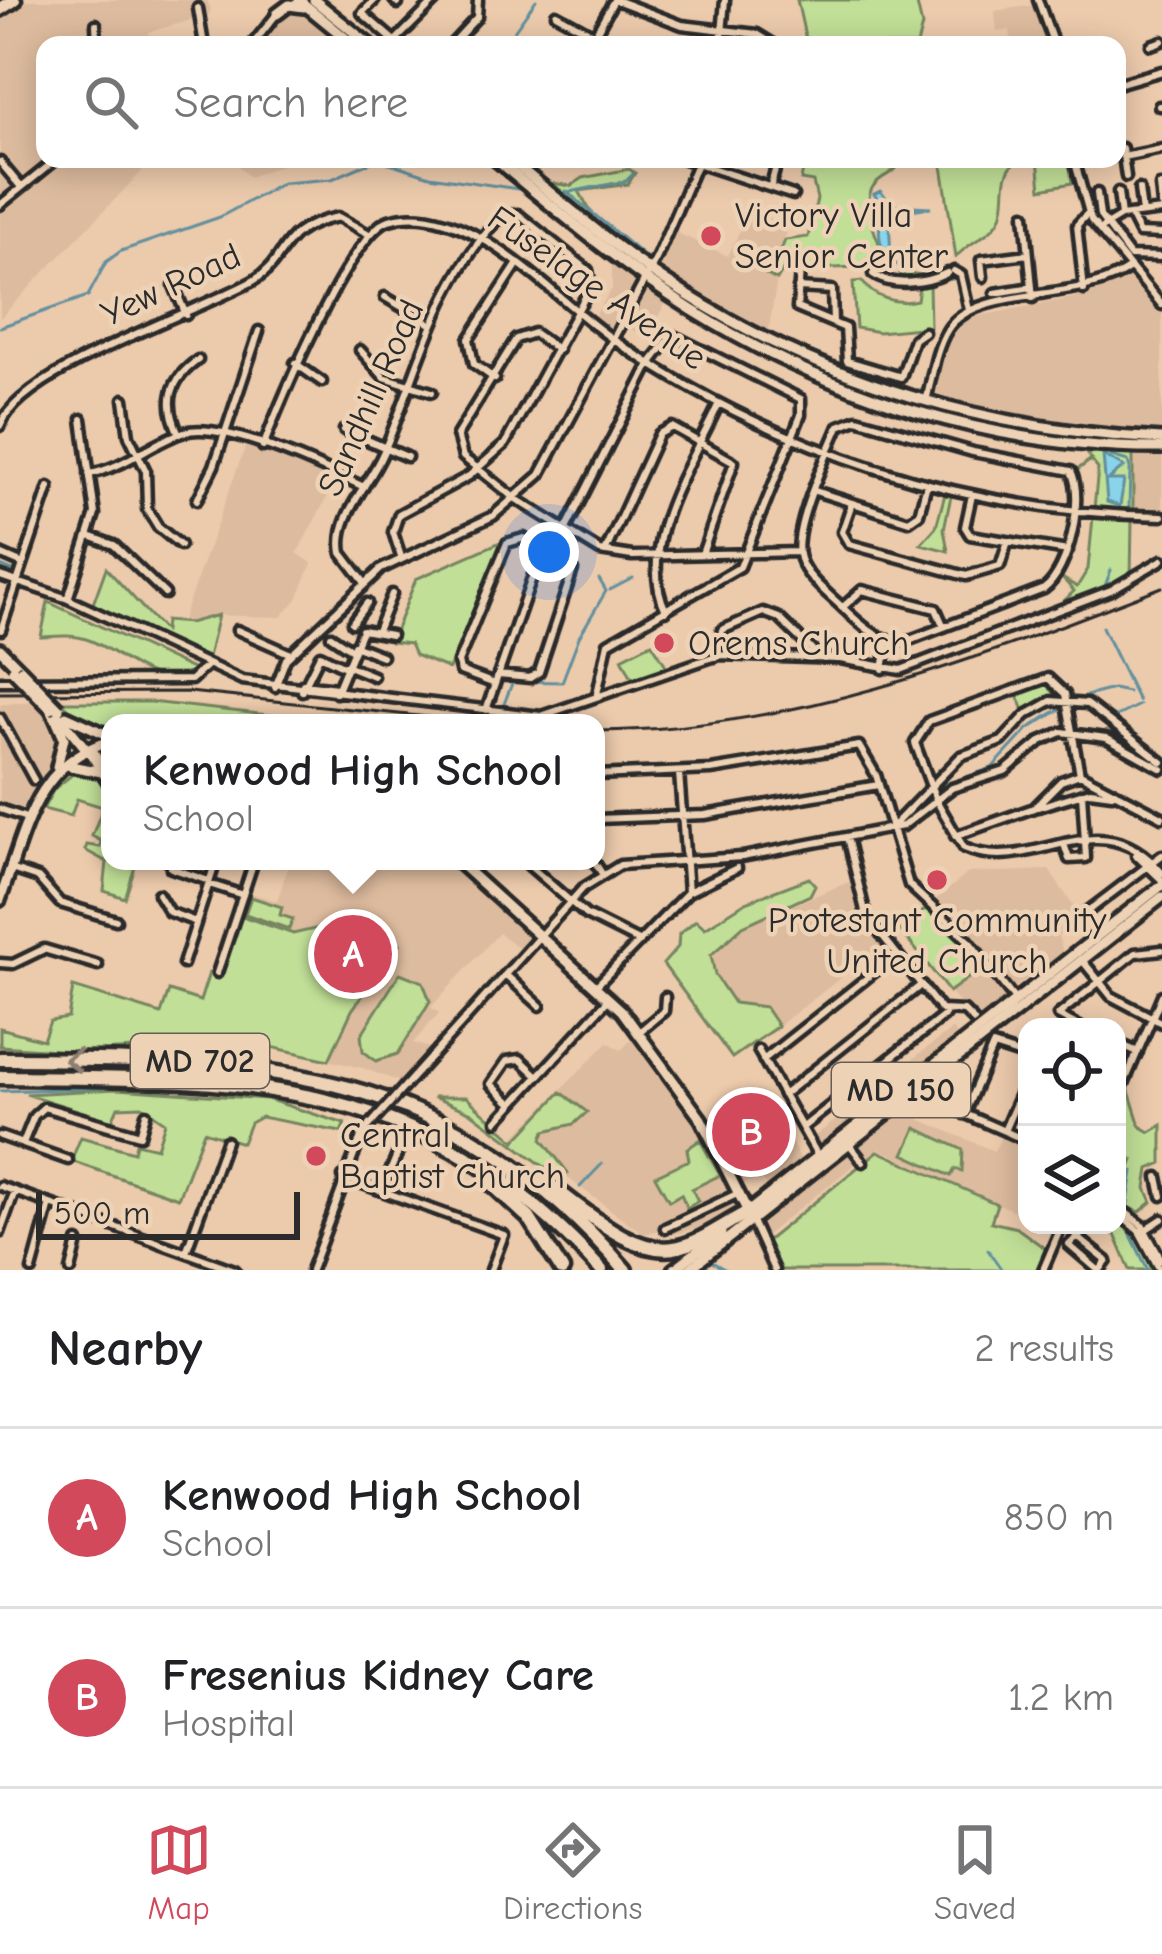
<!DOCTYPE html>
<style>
:root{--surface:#fff;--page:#f6f6f6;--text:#202124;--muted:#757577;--line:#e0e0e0;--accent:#d1495b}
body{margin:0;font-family:"Comic Neue",sans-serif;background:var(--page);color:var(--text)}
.controls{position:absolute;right:36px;bottom:36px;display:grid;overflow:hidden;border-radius:24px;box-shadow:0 6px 30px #0003}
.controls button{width:108px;height:108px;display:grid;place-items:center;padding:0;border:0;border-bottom:3px solid var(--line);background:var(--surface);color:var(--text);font:60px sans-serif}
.scale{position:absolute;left:36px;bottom:30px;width:264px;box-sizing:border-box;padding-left:12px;border:6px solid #2b2b2b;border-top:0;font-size:33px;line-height:42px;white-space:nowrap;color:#2b2b2b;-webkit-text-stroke:9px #eed2b5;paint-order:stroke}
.you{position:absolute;left:549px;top:552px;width:42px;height:42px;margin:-30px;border:9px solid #fff;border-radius:50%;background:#1a73e8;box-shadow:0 0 0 18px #1a73e833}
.badge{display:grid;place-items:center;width:78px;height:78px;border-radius:50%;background:var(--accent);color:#fff;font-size:39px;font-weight:700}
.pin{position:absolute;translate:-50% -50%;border:6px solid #fff;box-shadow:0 3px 12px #0006}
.popup{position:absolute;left:101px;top:714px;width:504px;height:156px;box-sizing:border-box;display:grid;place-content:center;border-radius:24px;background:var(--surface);filter:drop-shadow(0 3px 9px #0005);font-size:39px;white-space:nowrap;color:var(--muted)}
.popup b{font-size:45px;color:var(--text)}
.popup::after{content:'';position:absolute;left:50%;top:100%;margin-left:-24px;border:24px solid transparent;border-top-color:var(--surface)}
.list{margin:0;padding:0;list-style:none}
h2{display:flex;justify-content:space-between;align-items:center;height:156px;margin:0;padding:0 48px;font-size:51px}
h2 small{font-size:39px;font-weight:400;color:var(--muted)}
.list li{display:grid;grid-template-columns:78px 1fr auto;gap:36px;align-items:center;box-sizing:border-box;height:180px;padding:0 48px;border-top:3px solid var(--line)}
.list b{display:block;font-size:45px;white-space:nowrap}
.list p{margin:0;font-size:39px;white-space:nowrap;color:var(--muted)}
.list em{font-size:39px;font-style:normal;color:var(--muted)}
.icon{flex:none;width:66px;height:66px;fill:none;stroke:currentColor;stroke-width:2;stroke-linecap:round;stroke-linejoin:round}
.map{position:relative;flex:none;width:1162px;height:1270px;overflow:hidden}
.search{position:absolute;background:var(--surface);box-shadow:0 6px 30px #0003;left:36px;right:36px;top:36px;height:132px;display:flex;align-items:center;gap:30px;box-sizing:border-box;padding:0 42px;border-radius:24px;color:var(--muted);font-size:45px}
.sheet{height:516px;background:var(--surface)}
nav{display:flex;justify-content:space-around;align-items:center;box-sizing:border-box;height:168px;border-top:3px solid var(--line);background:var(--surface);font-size:33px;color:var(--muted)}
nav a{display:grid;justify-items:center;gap:6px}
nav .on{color:var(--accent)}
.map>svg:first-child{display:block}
</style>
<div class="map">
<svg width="1162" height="1270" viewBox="0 0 1162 1270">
<rect width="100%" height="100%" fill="#eccaac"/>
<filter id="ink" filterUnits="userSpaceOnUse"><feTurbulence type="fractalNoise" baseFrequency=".00833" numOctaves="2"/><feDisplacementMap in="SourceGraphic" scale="24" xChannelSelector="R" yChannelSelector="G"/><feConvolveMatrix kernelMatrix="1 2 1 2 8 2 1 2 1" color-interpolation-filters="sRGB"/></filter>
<g filter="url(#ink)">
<path fill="#ddbb9e" d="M 28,0 L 207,0 L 211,9 L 204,25 L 194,27 L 192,20 L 149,32 L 150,45 L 45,45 L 45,159 L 154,159 L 0,318 L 0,17 Z
M 1035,5 L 1049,45 L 1012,45 L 1010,30 L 997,32 L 995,11 Z
M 293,9 L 298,10 L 341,45 L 258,45 Z
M 232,159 L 298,159 L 249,177 Z
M 750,209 L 787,229 L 776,264 L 763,273 L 777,280 L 768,333 L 657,268 L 675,232 L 728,256 Z
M 612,264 L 637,282 L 609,332 L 592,320 L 612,289 Z
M 1131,275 L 1162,313 L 1162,432 L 1084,429 L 933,397 L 950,337 L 968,318 L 1088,295 Z
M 646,291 L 666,303 L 645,337 L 628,327 Z
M 247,442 L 339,475 L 297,553 L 312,563 L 297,599 L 281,617 L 211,615 L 189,623 L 182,620 Z
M 1133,450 L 1162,453 L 1162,511 L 1133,510 Z
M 36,701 L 53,722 L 59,740 L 54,762 L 22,809 L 0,801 L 0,704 Z
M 290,861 L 448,861 L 534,938 L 522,951 L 499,933 L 431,1007 L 439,1013 L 413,1043 L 432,1049 L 403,1083 L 363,1068 L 249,1042 L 219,975 L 246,892 L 277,901 Z
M 1049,870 L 1083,920 L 1058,936 L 1063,952 L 1012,989 L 969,934 L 931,904 L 968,873 Z
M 856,879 L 866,915 L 887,942 L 759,1041 L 715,975 L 711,955 L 743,926 Z
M 984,967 L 1009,998 L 978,1022 L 949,992 Z
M 952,1029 L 960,1039 L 890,1094 L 887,1079 Z
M 638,1033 L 701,1119 L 740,1207 L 698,1235 L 694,1229 L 670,1235 L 666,1228 L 644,1234 L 513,1138 L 608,1042 L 621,1050 Z
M 762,1091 L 802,1162 L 768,1187 L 758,1174 L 741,1186 L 711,1125 Z
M 870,1094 L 878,1104 L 817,1149 L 811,1139 Z
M 908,1105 L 919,1119 L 994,1151 L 1002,1136 L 1027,1146 L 1027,1217 L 880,1149 L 865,1160 L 855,1145 Z
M 848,1149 L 858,1162 L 766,1235 L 758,1219 Z"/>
<path fill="#c1df97" stroke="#768561" stroke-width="3" d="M 797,0 L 916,0 L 922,26 L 917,45 L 807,45 Z
M 805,159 L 903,159 C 896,174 885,173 875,184 C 859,202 877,239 885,257 L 871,256 L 858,267 L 783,270 L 777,280 L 763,273 L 776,264 L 785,240 L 808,237 L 817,199 L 813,182 L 801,180 Z
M 941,159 L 1018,159 C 998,176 1009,195 1001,216 C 994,235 969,241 956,257 Z
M 1038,159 L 1069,159 L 1072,183 L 1041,189 Z
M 629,169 L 635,173 L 628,184 L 579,191 L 596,221 L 552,183 L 571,186 L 583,178 Z
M 901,267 L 914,274 L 958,278 L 929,283 L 930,327 L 879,332 L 856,328 L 853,282 L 862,281 C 873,298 897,305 917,300 L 919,286 L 900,273 Z
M 1083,447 L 1133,450 L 1133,510 L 1094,508 L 1098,469 L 1091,460 L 1076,471 L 1091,459 Z
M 945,494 L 951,496 L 944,529 L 948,551 L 921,544 L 936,527 Z
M 1093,517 L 1132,520 L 1131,578 L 1059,606 L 1074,591 L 1062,578 L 1077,587 L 1088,569 Z
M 503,541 L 449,669 L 415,655 L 410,644 L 391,642 L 416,579 Z
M 106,568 L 164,631 L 165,621 L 189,623 L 218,615 L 207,661 L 93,604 Z
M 48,602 L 194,670 C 155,694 124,653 89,640 C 74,634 57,636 41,637 Z
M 652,643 L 668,669 L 634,682 L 622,658 Z
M 1044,680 L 1062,694 L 1025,713 L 1015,688 Z
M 61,702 L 150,702 L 297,718 L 296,723 L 110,723 L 110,732 L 86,724 Z
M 79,769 L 94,772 L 110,793 L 110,861 L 137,861 L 125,898 L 104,891 L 107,862 L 85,850 L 87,845 L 100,847 L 101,841 L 92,836 L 103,807 L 77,799 L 71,816 L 43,809 L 54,789 Z
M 809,878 L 815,885 L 810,895 L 743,926 L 711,955 L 715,975 L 734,1003 L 765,1007 L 778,1026 L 732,1058 L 663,964 L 678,947 L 679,934 L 696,920 L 705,928 L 746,902 Z
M 251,897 L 282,907 L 280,915 L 293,919 L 289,929 L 245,914 Z
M 928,908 L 985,966 L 949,992 L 899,928 Z
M 239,915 L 293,934 L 349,921 L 400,944 L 352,1010 L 329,1060 L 249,1042 L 85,1052 L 0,1046 L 0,1028 L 43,1040 L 50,1021 L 68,1018 L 73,987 L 161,1014 L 169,991 L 200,1001 L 209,973 L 218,975 Z
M 400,973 L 423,982 L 430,1001 L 398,1054 L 376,1061 L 363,1051 L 361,1035 Z
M 116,1089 L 267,1099 L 345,1124 L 341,1132 L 261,1117 L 250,1123 L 242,1143 L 204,1131 L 178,1198 L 71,1161 L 81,1137 L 134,1152 L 136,1143 L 157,1148 L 165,1122 L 142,1106 L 118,1107 L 112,1121 L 26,1094 Z
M 1129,1091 L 1140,1126 L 1150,1132 L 1162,1125 L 1162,1163 L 1149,1169 L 1146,1188 L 1152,1202 L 1140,1212 L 1117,1203 L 1133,1160 L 1117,1153 L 1117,1115 Z
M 561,1092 L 587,1112 L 574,1124 L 545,1131 L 542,1139 L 568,1173 L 562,1180 L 472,1113 L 433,1097 L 466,1097 L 515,1141 Z
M 916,1128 L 963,1150 L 962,1171 L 955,1169 L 951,1176 L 904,1154 Z
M 700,1140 L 720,1175 L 692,1189 L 698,1201 L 687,1208 L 681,1194 L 669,1201 L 655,1176 L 689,1160 L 687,1149 Z
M 878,1151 L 997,1204 L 991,1222 L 1017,1228 L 1050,1252 L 1043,1270 L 774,1270 L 763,1244 Z
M 1117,1218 L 1137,1237 L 1153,1270 L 1130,1270 L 1111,1225 L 1117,1225 Z"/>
<path fill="#89d4ea" stroke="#63909e" stroke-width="3" d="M 880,191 L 892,205 L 931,207 L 896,212 L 889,220 L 891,256 L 904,268 C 881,259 873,233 885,212 L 874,194 Z
M 1103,455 L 1124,467 L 1108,480 L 1124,480 L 1120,506 L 1107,502 Z"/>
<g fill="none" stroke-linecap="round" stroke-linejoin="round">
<path stroke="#63909e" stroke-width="3" d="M 504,45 L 536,0
M 380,160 L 430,176 L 518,189
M 566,191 L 645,257
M 559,194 L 626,181 L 633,174
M 0,327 L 88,296 L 106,262 L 121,251 L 220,217 L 283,183 L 332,179 L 378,159
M 1111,456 L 1128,461 L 1130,468
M 1129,507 L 1130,470
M 0,566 L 15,572
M 610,590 L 633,578
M 1088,595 L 1105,586 L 1111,570
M 1102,627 L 1138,701
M 1086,696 L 1113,689 L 1128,692
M 502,709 L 513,681 L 562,682 L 579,637 L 606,591 L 599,579
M 1115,717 L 1139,705
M 1032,726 L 1054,712
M 947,784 L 992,768 L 1028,729 L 1064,707
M 0,1091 L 158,1086
M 310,1104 L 383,1126
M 580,1187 L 602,1164
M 1127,1209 L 1133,1171
M 1127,1227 L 1148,1270
M 988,1250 L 1002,1270
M 712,1262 L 726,1270"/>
<defs>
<path id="minor" d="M 375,0 L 362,13 L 399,45
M 394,0 L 398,4
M 616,0 L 682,25 L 757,34 L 775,45
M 1038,0 L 1054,45
M 198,8 L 204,45
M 556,14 L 613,45
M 96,24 L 97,45
M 252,45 L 276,15
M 391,45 L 436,0
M 451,45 L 477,17 L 478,0
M 589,45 L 614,0
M 721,45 L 725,0
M 1151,45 L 1162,41
M 1117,84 L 1162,71
M 1159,106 L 1162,106
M 1122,148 L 1126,177
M 1123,157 L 1162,149
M 684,159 L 793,195
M 1074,159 L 1091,220 L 1162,305
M 0,162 L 21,187
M 771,185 L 778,159
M 1160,186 L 1162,205
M 1139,189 L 1142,213
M 1118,192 L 1121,216
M 1097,193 L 1100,216 L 1130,256 L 1162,257
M 0,205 L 57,159
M 1025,214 L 1033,298
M 1130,215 L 1139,233 L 1162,234
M 1103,227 L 1121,216 L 1162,211
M 800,270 L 797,308 L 845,328 L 847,361 L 901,377 L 914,339 L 924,332
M 954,271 L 961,275 L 969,310
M 873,274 C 892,288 927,283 947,273
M 983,277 L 981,260 L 1028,254
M 174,286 L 186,315
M 798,288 L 832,290 L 833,323
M 1084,290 L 1077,225 L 1087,214
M 995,293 L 1032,287
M 385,297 L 431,324
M 360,350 L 384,377 L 432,392
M 558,350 L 534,333 L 516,339 L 457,435 L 463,457 L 516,499 L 600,551 L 632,556 L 798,552
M 295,363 L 322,382
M 495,379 L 474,364 L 469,339 L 517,265
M 124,399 L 129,436 L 146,471 L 147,509 L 158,527 L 180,545
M 926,401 C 932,378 935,349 948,329 C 976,285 1083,303 1130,268
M 857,419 L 973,452 L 1071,471 C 1085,498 1069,571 1044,589 L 907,641 C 878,643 863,626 843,608 C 829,594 807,579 800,559 C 790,532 827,455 839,426 Z
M 0,426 C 21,370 195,313 253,281 C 290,260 274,230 338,217 L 367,233
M 344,430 L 407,457
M 179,434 C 164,403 169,380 198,360
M 263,447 C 279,404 351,232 389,220 C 467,196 555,300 614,340 C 775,451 967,513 1162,516
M 89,474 C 125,468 150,443 184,432 C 224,420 326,469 364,487
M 815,491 L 909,521 L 919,514 L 927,484
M 972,495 L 965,527 L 970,535 L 1068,551
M 197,500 L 214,466 L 259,331
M 852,503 L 842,532 L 849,544 L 966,576 L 1000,566 L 1008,541
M 565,531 L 650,364 L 672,335 L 801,399 L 801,415 L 740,567 L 608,643 L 597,694
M 92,537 L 114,545 L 165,594
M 605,552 L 659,434 L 672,427 L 734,462 L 702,554
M 0,554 L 23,564
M 0,576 L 68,599 L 242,680 L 541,716 L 719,655 L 840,659 L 901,670 L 1111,590 L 1162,560
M 365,583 L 342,553 C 335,516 369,486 383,453 C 420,370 434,285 502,215 L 518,214 L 588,270 L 591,286 L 505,444 L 469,476 L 399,514 L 393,532 L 401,557
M 68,599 L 95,514 L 82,419
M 843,607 L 862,590 L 936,609 L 944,627
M 666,611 C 634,543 692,464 719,403
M 352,623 L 367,603
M 1,630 L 49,487
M 237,630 L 291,654
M 362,630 L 391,635
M 377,631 L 392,594
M 331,636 L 352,650
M 354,645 L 382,656
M 715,657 L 722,630 L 763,612 L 779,618 L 820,658
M 346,665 L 373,676
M 883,669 L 888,641
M 498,675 L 530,678 L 539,672 L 573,570
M 0,681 L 191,680 L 206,666
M 303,684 L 337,688
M 495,684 L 460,671 L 458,662 L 507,543 L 524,538 L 572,572
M 275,687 L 286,659 L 381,569 L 493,516 L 540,475 L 657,257 L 699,159
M 302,691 L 320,655 L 345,667
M 336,693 L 362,630
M 486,710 L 542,549
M 0,718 L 34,780
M 95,752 L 110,774
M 90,755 L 110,786
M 679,773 L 688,892
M 1080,774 L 1065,694 L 1048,678 L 929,721 L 915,743 L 936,800 L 964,848 C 1035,878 1098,796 1162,873
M 596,775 L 711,770 L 859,746 L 876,775 L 909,885 L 969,941 L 1016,1001
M 1038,807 L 1090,791 L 1112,794
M 0,809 L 29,819
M 596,819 L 705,815 L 878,785
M 893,826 L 961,756 L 1002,741 L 1026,715 L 1051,701 L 1087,704 L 1162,762
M 955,836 L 1034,808 L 1061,781 L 1080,774 L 1162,817
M 847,837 L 866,915 L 941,1010 L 964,1011 L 974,1021
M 1064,844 L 1069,859 L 1086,858 L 1082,793
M 1136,855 L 1162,880
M 171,861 L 171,868 L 209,881
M 524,861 L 586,915 L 640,942
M 594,861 L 601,872
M 11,869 L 38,878 L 60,903 L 116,920
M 209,884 L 243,895
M 158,894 L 169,912 L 196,922
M 1083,915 L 1162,855
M 1082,960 L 1111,996 L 1162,1023
M 0,963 L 13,964 L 44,949 L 98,965
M 183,964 L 216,861
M 217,973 L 254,861
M 506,975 L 540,1006
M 597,985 L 688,892 L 737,868
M 1080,1027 L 1058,1015 L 1135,953 L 1162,950
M 638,1033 L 664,1011 L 665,997
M 1117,1043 L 1138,1052
M 758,1050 L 818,1156
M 763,1060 L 897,954
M 405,1086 L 583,888 L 620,865 L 742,857 L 903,826 L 952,788 L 1005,771 L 1041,741 L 1062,732 L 1106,738 L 1162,769
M 915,1092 L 1027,1141
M 783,1095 L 921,985
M 1117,1100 L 1162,995
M 512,1104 L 491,1084 L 507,1061 L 520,1059 L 538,1076
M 964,1114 L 993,1046 L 1027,1057
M 497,1121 L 608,1000
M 802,1128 L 945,1015
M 1004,1131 L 1027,1078
M 0,1136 L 68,1160
M 847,1141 L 863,1162
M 23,1143 L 34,1116 L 44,1107 L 140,1135 L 146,1114
M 343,1177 L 504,1235 L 491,1270
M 1158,1177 L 1162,1196
M 0,1186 L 235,1270
M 382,1191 L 399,1150
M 1117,1206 L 1142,1225 L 1162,1261
M 1117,1213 L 1139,1231 L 1160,1270
M 751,1219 L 774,1270
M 1090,1225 L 1069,1245 L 1098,1270
M 665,1228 L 739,1193
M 1145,1230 L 1162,1219
M 0,1233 L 15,1191
M 1076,1236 L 1107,1261 L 1100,1270
M 186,1252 L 226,1141
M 32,1270 L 50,1204
M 71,1270 L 78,1242
M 311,1270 L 362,1134
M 1043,1270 L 1062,1225"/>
<path id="major" d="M 299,0 L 354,45
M 314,0 L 370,45
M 277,14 L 289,5 L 304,7
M 495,159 C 559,212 622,266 692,310 C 829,396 999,449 1162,448
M 509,159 C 566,205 621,254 684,293 C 829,384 992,431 1162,439
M 0,649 L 21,670
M 52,711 L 64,738 L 57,767
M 66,716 L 110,736
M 60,717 L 87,750
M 70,766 L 102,772
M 457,861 L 622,1011 L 701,1119 L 749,1214
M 0,900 C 24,834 34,763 110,741
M 744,1215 L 1162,885
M 673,1270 L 721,1233
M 688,1270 L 1162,897"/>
<path id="highway" d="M 0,9 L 14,0
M 0,1059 C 257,1061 442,1058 625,1270
M 0,1077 C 245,1079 422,1073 601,1270
M 544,1181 C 579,1205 633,1259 679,1247 C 703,1241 726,1223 748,1212
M 491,1183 L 529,1218 L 562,1270"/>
</defs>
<use href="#minor" stroke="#2b2b2b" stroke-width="15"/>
<use href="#major" stroke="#2b2b2b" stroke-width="18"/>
<use href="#highway" stroke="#2b2b2b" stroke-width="21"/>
<use href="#minor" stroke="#eed2b5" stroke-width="6"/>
<use href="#major" stroke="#eed2b5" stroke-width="9"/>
<use href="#highway" stroke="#eed2b5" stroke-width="12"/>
<path stroke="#2b2b2b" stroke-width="3" d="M 0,693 L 189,692 L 485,723
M 596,731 C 799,730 976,659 1162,587"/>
<defs>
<path id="minor-bridge" d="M 362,1134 L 405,1086"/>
<path id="major-bridge" d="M 13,670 L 51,709
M 21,670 L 59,709"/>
</defs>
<use href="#minor-bridge" stroke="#2b2b2b" stroke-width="15" stroke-linecap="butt"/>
<use href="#major-bridge" stroke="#2b2b2b" stroke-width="18" stroke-linecap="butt"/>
<use href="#minor-bridge" stroke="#eed2b5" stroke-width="6"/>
<use href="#major-bridge" stroke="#eed2b5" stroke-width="9"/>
</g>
<defs><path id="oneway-chevron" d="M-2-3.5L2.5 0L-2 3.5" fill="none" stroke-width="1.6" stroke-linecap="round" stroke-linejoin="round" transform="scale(3)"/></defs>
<use stroke="#8c7e70" href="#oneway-chevron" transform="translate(73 1060) rotate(-180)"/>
</g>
<g fill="#d1495b" stroke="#eed2b5" stroke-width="4.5">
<circle cx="711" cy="236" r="12"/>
<circle cx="664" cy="643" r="12"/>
<circle cx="937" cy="880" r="12"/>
<circle cx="316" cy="1156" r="12"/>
</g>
<g text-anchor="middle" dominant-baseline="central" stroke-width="9" stroke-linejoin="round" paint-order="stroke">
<g fill="#eed2b5" stroke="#665d54" stroke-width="3">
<rect x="131" y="1034" width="138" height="54" rx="9"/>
<rect x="832" y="1063" width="138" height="54" rx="9"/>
</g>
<g font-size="33" font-weight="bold" fill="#2b2b2b">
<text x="200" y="1061">MD 702</text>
<text x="901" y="1090">MD 150</text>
</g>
<g font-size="36" fill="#2b2b2b" stroke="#eed2b5" text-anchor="start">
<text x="735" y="215">Victory Villa<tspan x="735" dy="41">Senior Center</tspan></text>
<text x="688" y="643">Orems Church</text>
<text x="937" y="920" text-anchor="middle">Protestant Community<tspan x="937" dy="41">United Church</tspan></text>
<text x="340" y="1135">Central<tspan x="340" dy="41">Baptist Church</tspan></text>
</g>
<g font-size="36" fill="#2b2b2b" stroke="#eed2b5">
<text transform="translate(171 285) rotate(-25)">Yew Road</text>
<text transform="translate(597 288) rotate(35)">Fuselage Avenue</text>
<text transform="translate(371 398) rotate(-66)">Sandhill Road</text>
</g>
</g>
</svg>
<div class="controls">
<button><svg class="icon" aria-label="locate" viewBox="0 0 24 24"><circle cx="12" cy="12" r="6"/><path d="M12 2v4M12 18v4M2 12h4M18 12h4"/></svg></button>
<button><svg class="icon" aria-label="layers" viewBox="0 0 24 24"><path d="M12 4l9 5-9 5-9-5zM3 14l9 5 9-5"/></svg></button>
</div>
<div class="scale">500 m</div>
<div class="you"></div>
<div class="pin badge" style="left:353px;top:954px">A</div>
<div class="popup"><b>Kenwood High School</b>School</div>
<div class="pin badge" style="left:751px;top:1132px">B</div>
<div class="search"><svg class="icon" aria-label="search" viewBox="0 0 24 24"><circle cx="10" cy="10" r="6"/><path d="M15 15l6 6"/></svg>Search here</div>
</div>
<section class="sheet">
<h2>Nearby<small>2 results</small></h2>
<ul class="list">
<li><span class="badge">A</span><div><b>Kenwood High School</b><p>School</p></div><em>850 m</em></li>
<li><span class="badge">B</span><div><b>Fresenius Kidney Care</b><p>Hospital</p></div><em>1.2 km</em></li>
</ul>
</section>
<nav>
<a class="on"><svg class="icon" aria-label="map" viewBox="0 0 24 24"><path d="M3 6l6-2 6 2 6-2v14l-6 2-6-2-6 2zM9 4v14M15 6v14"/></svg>Map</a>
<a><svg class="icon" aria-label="directions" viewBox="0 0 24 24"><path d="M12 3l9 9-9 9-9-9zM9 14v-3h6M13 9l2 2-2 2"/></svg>Directions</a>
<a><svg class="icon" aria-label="saved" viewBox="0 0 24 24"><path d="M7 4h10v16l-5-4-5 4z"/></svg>Saved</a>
</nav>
